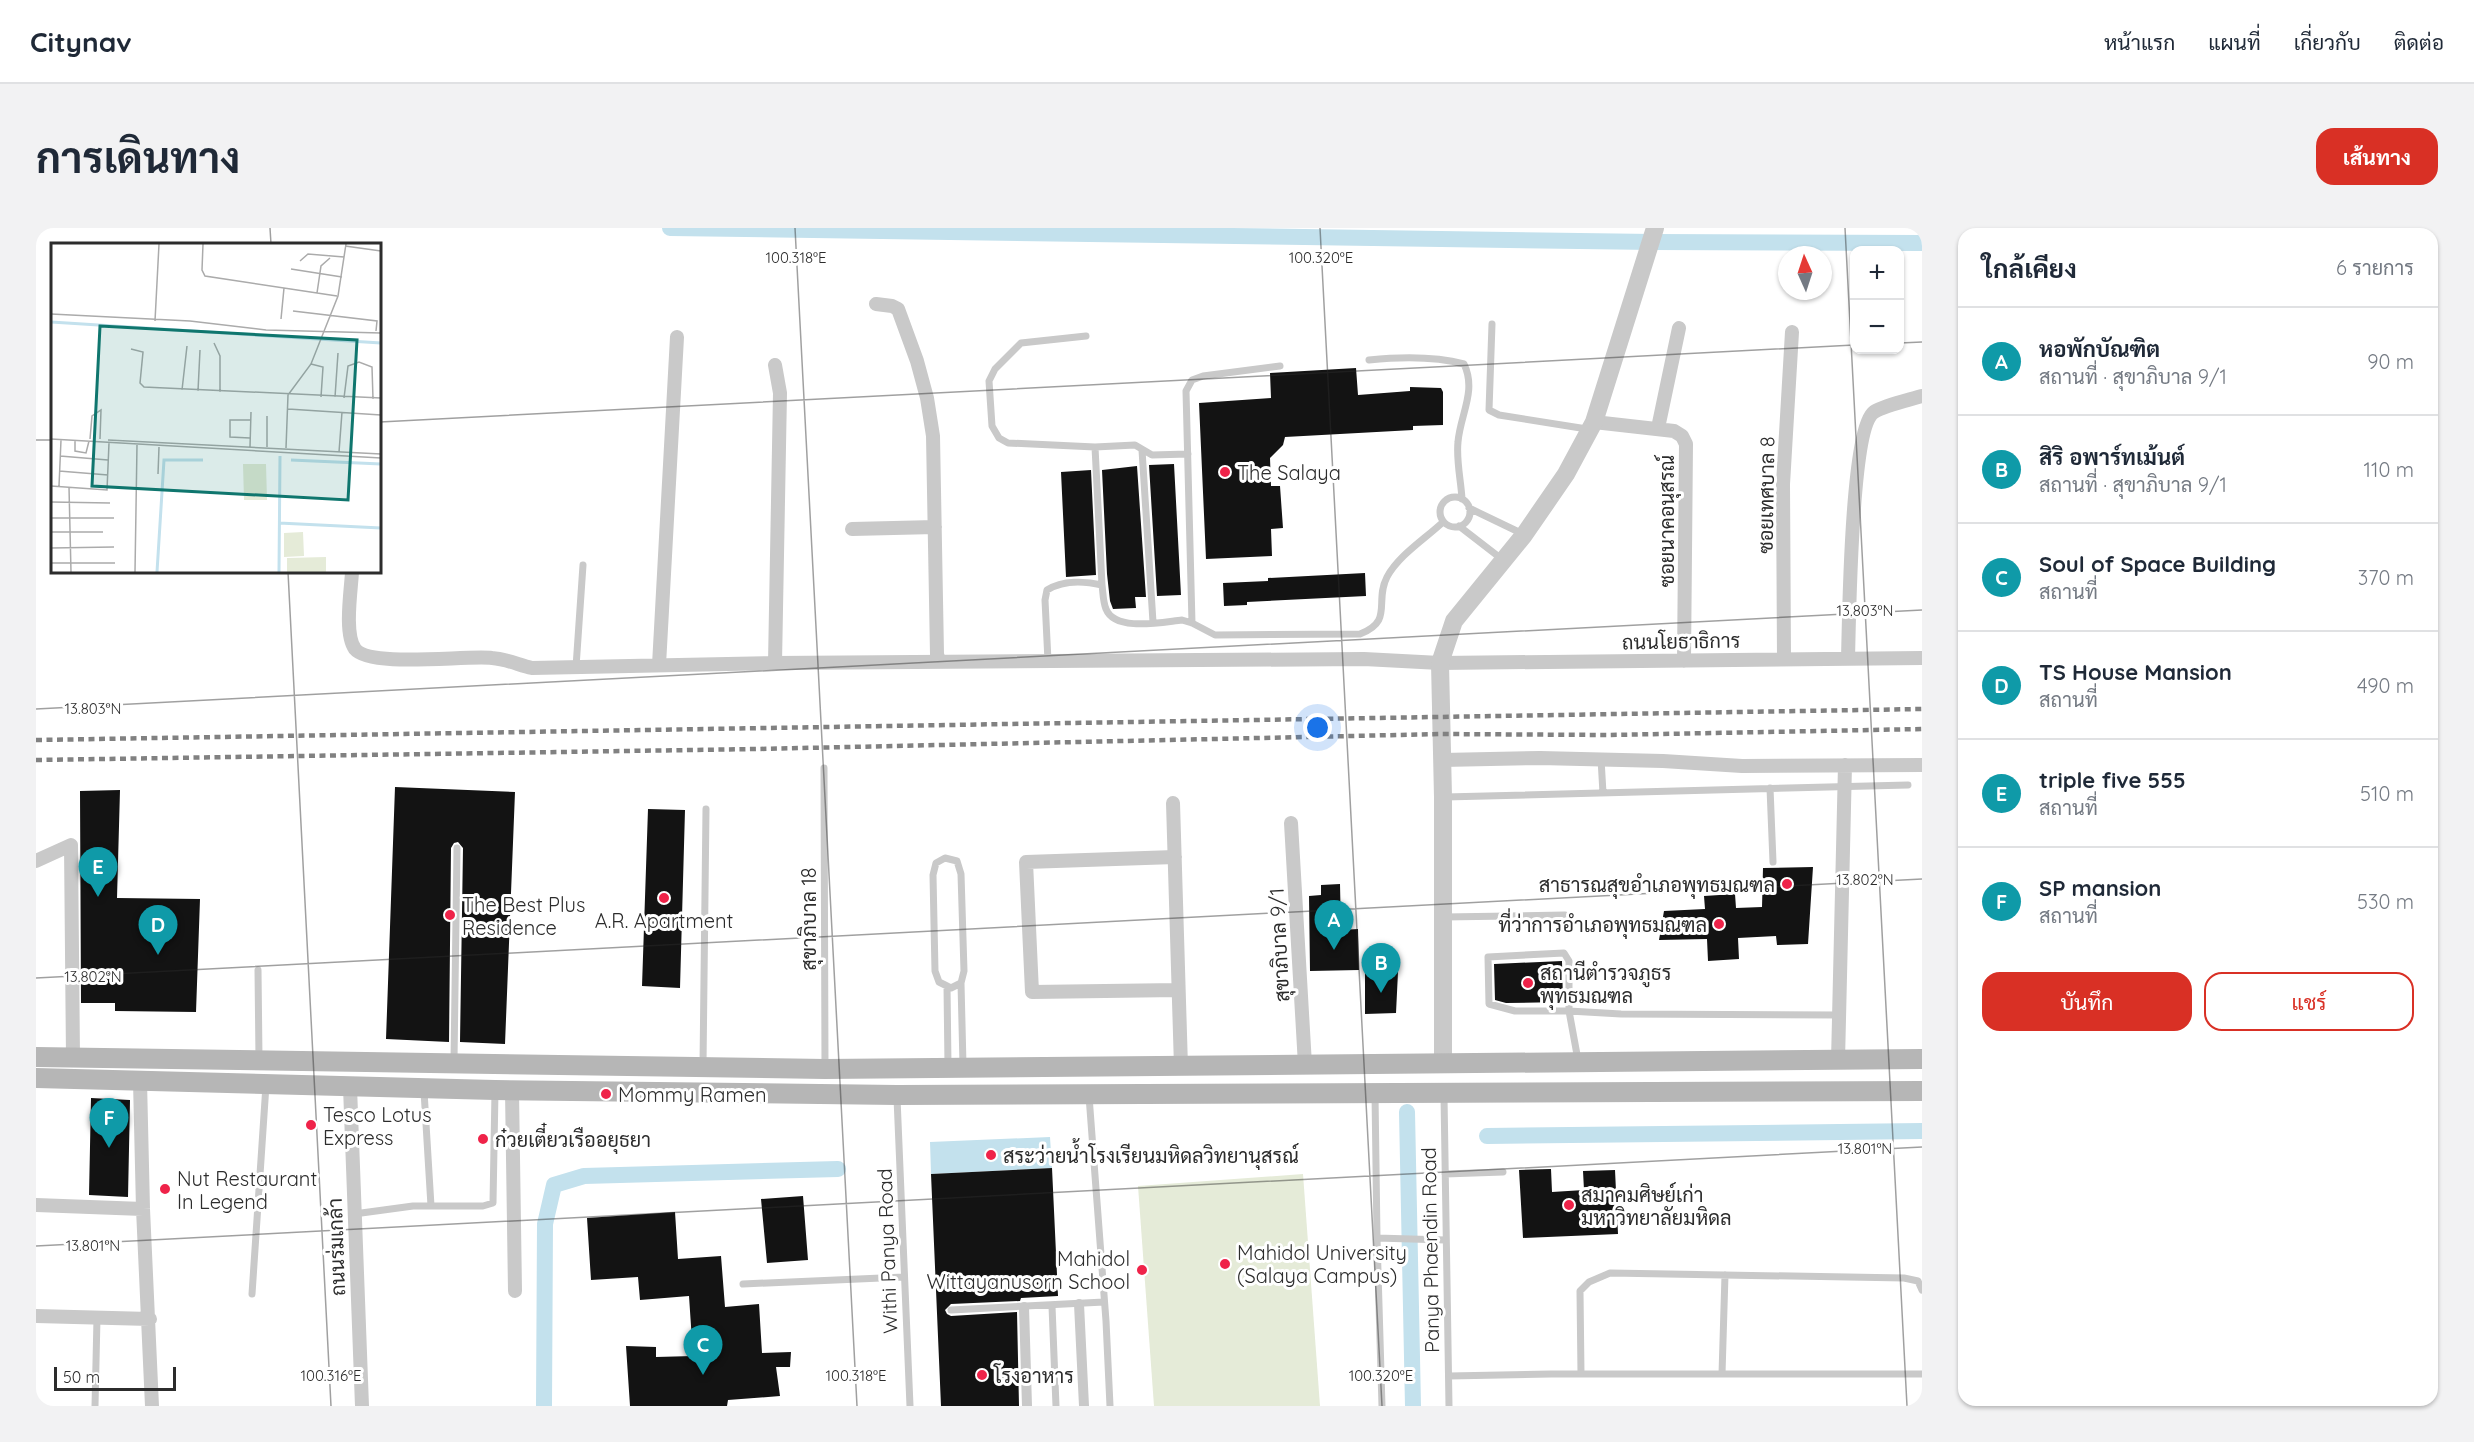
<!DOCTYPE html>
<html lang="th">
<meta charset="utf-8">
<style>
:root{--surface:#fff;--page:#f2f2f3;--text:#1f2937;--muted:#747a83;--line:#e0e1e3;--accent:#d93025}
body{margin:0;font-family:Quicksand,Sarabun,sans-serif;background:var(--page);color:var(--text)}
.controls{position:absolute;right:18px;top:18px;display:grid;overflow:hidden;border-radius:12px;box-shadow:0 2px 4px #0004}
.controls button{width:54px;height:54px;display:grid;place-items:center;padding:0;border:0;border-bottom:2px solid var(--line);background:var(--surface);color:var(--text);font:30px sans-serif}
.compass{position:absolute;left:1742px;top:18px;width:54px;height:54px;border-radius:50%;background:var(--surface);box-shadow:0 2px 4px #0004;rotate:357deg}
.scale{position:absolute;left:18px;bottom:15px;width:122px;box-sizing:border-box;padding-left:6px;border:3px solid #2c2c2c;border-top:0;font-size:16px;line-height:21px;white-space:nowrap;color:#2c2c2c;-webkit-text-stroke:4px #fff;paint-order:stroke}
.you{position:absolute;left:1282px;top:500px;width:21px;height:21px;margin:-15px;border:4px solid #fff;border-radius:50%;background:#1a73e8;box-shadow:0 0 0 9px #1a73e833}
.badge{display:grid;place-items:center;width:39px;height:39px;border-radius:50%;background:var(--accent);color:#fff;font-size:20px;font-weight:700}
.pin{position:absolute;translate:-50% -50px;filter:drop-shadow(0 2px 3px #0008)}
.pin::after{content:'';position:absolute;top:32px;width:21px;height:18px;background:inherit;clip-path:polygon(0 0,100% 0,50% 100%)}
.list{margin:0;padding:0;list-style:none}
h2{display:flex;justify-content:space-between;align-items:center;height:78px;margin:0;padding:0 24px;font-size:26px}
h2 small{font-size:20px;font-weight:400;color:var(--muted)}
.list li{display:grid;grid-template-columns:39px 1fr auto;gap:18px;align-items:center;box-sizing:border-box;height:108px;padding:0 24px;border-top:2px solid var(--line)}
.list b{display:block;font-size:22px;white-space:nowrap}
.list p{margin:0;font-size:20px;white-space:nowrap;color:var(--muted)}
.list em{font-size:20px;font-style:normal;color:var(--muted)}
.actions{display:flex;gap:12px;padding:18px 24px}
.actions a{flex:1;padding:14px 0;border:2px solid var(--accent);border-radius:18px;text-align:center;font-size:21px;color:var(--accent)}
.actions .main{background:var(--accent);color:#fff}
.map{position:relative;flex:none;width:1886px;height:1178px;overflow:hidden;border-radius:18px}
header{display:flex;align-items:center;gap:36px;box-sizing:border-box;height:84px;padding:0 30px;background:var(--surface);border-bottom:2px solid var(--line)}
header strong{font-size:28px}
nav{display:flex;gap:33px;margin-inline-start:auto;font-size:21px}
.intro{display:flex;align-items:center;justify-content:space-between;box-sizing:border-box;height:144px;padding:0 36px}
h1{margin:0;font-size:42px}
.button{padding:15px 27px;border-radius:18px;background:var(--accent);color:#fff;font-size:21px;font-weight:700}
main{display:flex;gap:36px;padding:0 36px}
aside{flex:1;background:var(--surface);border-radius:18px;box-shadow:0 2px 4px #0004}
.map>svg:first-child{display:block}
</style>
<header>
<strong>Citynav</strong>
<nav><a>หน้าแรก</a><a>แผนที่</a><a>เกี่ยวกับ</a><a>ติดต่อ</a></nav>
</header>
<div class="intro"><h1>การเดินทาง</h1><a class="button">เส้นทาง</a></div>
<main>
<div class="map">
<svg width="1886" height="1178" viewBox="0 0 1886 1178">
<rect width="100%" height="100%" fill="#fff"/>
<path fill="#e5ebd8" d="M 1267,946 L 1284,1178 L 1118,1178 L 1102,958 Z"/>
<path fill="#c3e1ed" d="M 1014,909 L 1016,940 L 895,946 L 894,914 Z"/>
<g fill="none" stroke-linecap="round" stroke-linejoin="round">
<path stroke="#c3e1ed" stroke-width="16" d="M 634,0 L 1617,14 L 1886,15
M 1371,884 L 1377,1178
M 1451,908 L 1886,903
M 508,1178 L 509,996 L 518,957 L 548,948 L 802,941"/>
</g>
<path fill="#131313" d="M 1320,140 L 1322,167 L 1374,163 L 1374,159 L 1405,160 L 1407,164 L 1407,197 L 1377,198 L 1377,202 L 1249,209 L 1247,217 L 1234,230 L 1235,258 L 1244,258 L 1247,300 L 1235,301 L 1236,328 L 1170,331 L 1163,175 L 1235,170 L 1234,145 Z
M 1138,236 L 1145,367 L 1121,368 L 1113,237 Z
M 1101,238 L 1110,369 L 1099,369 L 1100,380 L 1077,381 L 1074,373 L 1071,346 L 1066,242 Z
M 1055,242 L 1060,347 L 1030,349 L 1025,244 Z
M 1329,345 L 1330,368 L 1211,374 L 1211,377 L 1188,378 L 1187,355 L 1232,353 L 1232,350 Z
M 359,559 L 479,564 L 469,816 L 424,814 L 427,620 L 422,614 L 418,615 L 415,620 L 413,814 L 350,811 Z
M 84,562 L 81,670 L 164,671 L 160,784 L 79,783 L 79,775 L 45,775 L 44,563 Z
M 612,581 L 649,582 L 644,760 L 606,758 Z
M 1777,639 L 1772,716 L 1741,717 L 1740,708 L 1702,710 L 1703,731 L 1672,733 L 1671,711 L 1623,712 L 1628,683 L 1669,681 L 1668,668 L 1699,666 L 1700,680 L 1726,679 L 1727,640 Z
M 1304,656 L 1305,702 L 1322,701 L 1323,742 L 1274,743 L 1273,668 L 1285,667 L 1285,657 Z
M 1526,733 L 1527,774 L 1470,775 L 1459,772 L 1458,736 Z
M 1362,744 L 1360,785 L 1329,786 L 1329,745 Z
M 55,870 L 94,872 L 92,969 L 53,967 Z
M 1016,940 L 1022,1068 L 985,1070 L 984,1073 L 915,1076 L 909,1082 L 911,1086 L 915,1088 L 981,1084 L 983,1178 L 905,1178 L 895,946 Z
M 1515,941 L 1516,964 L 1548,962 L 1547,943 L 1579,942 L 1582,1006 L 1487,1010 L 1483,942 Z
M 767,968 L 772,1032 L 731,1035 L 725,971 Z
M 639,984 L 642,1031 L 685,1028 L 689,1079 L 723,1076 L 726,1125 L 755,1124 L 754,1139 L 740,1139 L 744,1168 L 692,1172 L 691,1178 L 594,1178 L 590,1118 L 620,1119 L 620,1129 L 657,1128 L 653,1068 L 604,1072 L 602,1049 L 555,1052 L 551,990 Z"/>
<g fill="none" stroke-linecap="round" stroke-linejoin="round">
<path stroke="#c9c9c9" stroke-width="7" d="M 1456,96 L 1453,182 L 1463,187 L 1551,201
M 1050,108 L 985,115 L 959,141 L 953,153 L 956,198 L 963,210 L 972,215 L 1059,219 L 1099,217 L 1116,227 L 1152,226
M 1333,132 C 1363,129 1398,128 1428,136 C 1441,163 1424,187 1422,214 C 1420,232 1425,253 1426,271
M 1059,219 L 1066,357
M 1106,222 L 1117,394
M1404 284a15 15 0 1 1 30 0a15 15 0 1 1-30 0Z
M 1433,280 L 1487,306
M 1423,298 L 1467,332
M 1156,395 L 1150,163 L 1156,152 L 1167,148 L 1244,138
M 1012,433 L 1009,372 L 1011,362 C 1027,352 1049,353 1066,357 C 1067,364 1067,374 1070,381 C 1079,404 1126,394 1146,392 L 1156,395 L 1179,407 L 1324,406 C 1358,393 1338,374 1351,349 C 1363,327 1389,311 1407,294
M 540,439 L 547,337
M 1565,531 L 1567,565
M 788,540 L 789,840
M 1734,560 L 1737,634
M 1409,569 L 1872,557
M 909,630 L 921,633 L 925,646 L 928,743 L 925,755 L 915,760 L 903,754 L 899,743 L 897,647 L 900,635 Z
M 1408,689 L 1529,687
M 1528,725 L 1533,733 L 1533,783 L 1479,783 L 1453,776 L 1452,729 Z
M 222,742 L 223,830
M 925,755 L 927,837
M 911,758 L 912,837
M 418,832 L 421,620
M 1542,832 L 1533,783 L 1585,786 L 1803,787
M 667,837 L 670,581
M 1339,866 L 1341,1010 L 1346,1178
M 1053,868 L 1070,1093 L 1074,1178
M 1408,868 L 1413,1178
M 861,870 L 874,1178
M 1409,946 L 1467,944
M 395,978 L 447,978 L 457,975 L 459,863
M 318,986 L 377,978 L 395,978 L 388,863
M 1341,1010 L 1409,1012
M 707,1056 L 868,1049
M 216,1066 L 230,857
M 1016,1078 L 1020,1178
M 915,1082 L 1068,1074
M 1545,1146 L 1544,1063 L 1553,1054 L 1574,1045 L 1868,1050 L 1882,1053 L 1886,1062
M 1686,1146 L 1689,1047
M 1413,1148 L 1515,1146 L 1886,1146
M 59,1178 L 61,1090"/>
<path stroke="#c9c9c9" stroke-width="10" d="M 1043,1076 L 1048,1178
M 988,1079 L 991,1178"/>
<path stroke="#c9c9c9" stroke-width="14" d="M 840,76 L 856,78 L 862,81 L 881,133 L 891,170 L 897,208 L 901,426 L 903,434
M 1558,194 L 1638,203 L 1646,208 L 1650,216 L 1648,433
M 1622,200 L 1643,100
M 816,301 L 899,299
M 316,344 C 315,363 308,406 319,421 C 334,440 430,427 456,430 C 470,431 483,437 496,440 L 739,435 L 1328,431 L 1404,435 L 1886,430
M 1748,431 L 1747,256 L 1756,104
M 1812,431 C 1813,394 1815,200 1838,184 C 1849,177 1873,172 1886,168
M 739,435 L 744,165 L 739,137
M 623,437 L 641,109
M 1406,532 L 1504,530 L 1627,533 L 1706,538 L 1886,537
M 1137,575 L 1145,839
M 1255,595 L 1269,837
M 1139,629 L 990,634 L 996,764 L 1142,762
M 0,633 L 35,617 L 37,830
M 1802,833 L 1809,537
M 104,853 L 107,981 L 116,1178
M 314,859 L 326,1178
M 476,863 L 479,1063
M 0,977 L 107,981
M 0,1088 L 114,1091"/>
<path stroke="#c9c9c9" stroke-width="18" d="M 1407,836 L 1407,569 L 1404,435 L 1418,393 L 1488,307 L 1530,246 L 1558,194 L 1619,0"/>
<path stroke="#b6b6b6" stroke-width="20" d="M 0,829 L 789,841 L 1886,831
M 0,850 L 459,862 L 861,867 L 1886,863"/>
<path stroke="#818181" stroke-width="4.5" stroke-dasharray="6 4.5" stroke-linecap="butt" d="M 0,512 L 1886,481
M 0,532 L 721,521 L 1406,506 L 1573,507 L 1886,501"/>
</g>
<path fill="none" stroke="#2c2c2c" stroke-width="1.5" stroke-opacity="0.45" d="M 234,0 L 235,16M 759,0 L 821,1178M 1284,0 L 1346,1178M 1809,0 L 1871,1178M 1864,115 L 1886,114M 344,194 L 1818,117M 0,212 L 16,212M 252,344 L 295,1178M 0,481 L 1886,382M 0,750 L 1886,651M 0,1018 L 1886,919"/>
<g fill="#ef2349" stroke="#fff" stroke-width="2">
<circle cx="1189" cy="244" r="6"/>
<circle cx="1751" cy="656" r="6"/>
<circle cx="628" cy="670" r="6"/>
<circle cx="414" cy="687" r="6"/>
<circle cx="1683" cy="696" r="6"/>
<circle cx="1492" cy="755" r="6"/>
<circle cx="570" cy="866" r="6"/>
<circle cx="275" cy="897" r="6"/>
<circle cx="447" cy="911" r="6"/>
<circle cx="955" cy="927" r="6"/>
<circle cx="129" cy="961" r="6"/>
<circle cx="1533" cy="977" r="6"/>
<circle cx="1189" cy="1036" r="6"/>
<circle cx="1106" cy="1042" r="6"/>
<circle cx="946" cy="1147" r="6"/>
</g>
<g text-anchor="middle" dominant-baseline="central" stroke-width="6" stroke-linejoin="round" paint-order="stroke">
<g font-size="20" fill="#2c2c2c" stroke="#fff" text-anchor="start">
<text x="1201" y="244">The Salaya</text>
<text x="1739" y="656" text-anchor="end">สาธารณสุขอำเภอพุทธมณฑล</text>
<text x="426" y="676">The Best Plus<tspan x="426" dy="23">Residence</tspan></text>
<text x="628" y="692" text-anchor="middle">A.R. Apartment</text>
<text x="1671" y="696" text-anchor="end">ที่ว่าการอำเภอพุทธมณฑล</text>
<text x="1504" y="744">สถานีตำรวจภูธร<tspan x="1504" dy="23">พุทธมณฑล</tspan></text>
<text x="582" y="866">Mommy Ramen</text>
<text x="287" y="886">Tesco Lotus<tspan x="287" dy="23">Express</tspan></text>
<text x="459" y="911">ก๋วยเตี๋ยวเรืออยุธยา</text>
<text x="967" y="927">สระว่ายน้ำโรงเรียนมหิดลวิทยานุสรณ์</text>
<text x="141" y="950">Nut Restaurant<tspan x="141" dy="23">In Legend</tspan></text>
<text x="1545" y="966">สมาคมศิษย์เก่า<tspan x="1545" dy="23">มหาวิทยาลัยมหิดล</tspan></text>
<text x="1201" y="1024">Mahidol University<tspan x="1201" dy="23">(Salaya Campus)</tspan></text>
<text x="1094" y="1030" text-anchor="end">Mahidol<tspan x="1094" dy="23">Wittayanusorn School</tspan></text>
<text x="958" y="1147">โรงอาหาร</text>
</g>
<g font-size="20" fill="#2c2c2c" stroke="#fff">
<text transform="translate(1730 267) rotate(-89)">ซอยเทศบาล 8</text>
<text transform="translate(1630 293) rotate(-90)">ซอยนาคอนุสรณ์</text>
<text transform="translate(1645 413) rotate(-1)">ถนนโยธาธิการ</text>
<text transform="translate(772 691) rotate(-90)">สุขาภิบาล 18</text>
<text transform="translate(1243 717) rotate(-93)">สุขาภิบาล 9/1</text>
<text transform="translate(300 1019) rotate(-92)">ถนนร่มเกล้า</text>
<text transform="translate(1394 1022) rotate(-91)">Panya Phaendin Road</text>
<text transform="translate(851 1023) rotate(-92)">Withi Panya Road</text>
</g>
</g>
<g transform="translate(15 15)">
<rect width="330" height="330" fill="#fff"/>
<path d="M 192,221 L 215,221 L 216,257 L 193,257 ZM 252,289 L 253,313 L 233,314 L 233,290 ZM 275,314 L 275,329 L 236,329 L 236,315 Z" fill="#e5ebd8"/>
<path fill="none" stroke="#c3e1ed" stroke-width="3" d="M 0,79 L 330,100M 240,217 L 330,221M 228,280 L 330,285M 106,329 L 113,217 L 152,217M 228,329 L 229,213"/>
<path fill="none" stroke="#ababab" stroke-width="1.5" d="M 152,1 L 151,27 L 154,33 L 286,53M 294,3 L 330,8M 249,18 L 257,11 L 293,14M 240,26 L 291,34M 266,50 L 270,23 L 279,15M 242,68 L 326,78 L 325,88M 0,71 L 139,78 L 215,87 L 330,90M 230,76 L 233,45M 104,78 L 108,1M 163,100 L 169,113 L 169,149M 80,106 L 92,109 L 89,140 L 93,144 L 330,155M 260,121 L 272,124 L 270,154M 131,147 L 136,103M 147,148 L 149,107M 284,154 L 287,110M 293,155 L 297,123 L 308,119 L 321,124 L 322,156M 237,166 L 330,172M 216,173 L 216,204M 199,195 L 179,194 L 179,177 L 200,177M 0,196 L 330,215M 39,196 L 41,173 L 50,167 L 49,196M 24,197 L 24,208 L 35,210 L 38,198M 57,197 L 330,211M 199,204 L 200,169M 235,205 L 237,152 L 260,121 L 287,53 L 295,1M 288,209 L 291,169M 9,213 L 57,217M 8,228 L 57,232M 107,231 L 108,204M 0,243 L 56,247 L 58,200M 8,243 L 10,197M 18,244 L 20,329M 0,259 L 59,260M 0,275 L 63,275M 0,289 L 52,289M 0,305 L 63,304M 0,320 L 64,320M 84,329 L 86,202"/>
<path fill="#0f766e" fill-opacity="0.15" stroke="#0f766e" stroke-width="3" d="M 49,83 L 306,97 L 297,257 L 41,243 Z"/>
<rect width="330" height="330" fill="none" stroke="#2c2c2c" stroke-width="3"/>
</g>
<g font-size="15" text-anchor="middle" fill="#2c2c2c" stroke="#fff" stroke-width="6" stroke-linejoin="round" paint-order="stroke">
<text x="760" y="35">100.318°E</text>
<text x="1285" y="35">100.320°E</text>
<text x="1829" y="388">13.803°N</text>
<text x="57" y="486">13.803°N</text>
<text x="1829" y="657">13.802°N</text>
<text x="57" y="754">13.802°N</text>
<text x="1829" y="926">13.801°N</text>
<text x="57" y="1023">13.801°N</text>
<text x="295" y="1153">100.316°E</text>
<text x="820" y="1153">100.318°E</text>
<text x="1345" y="1153">100.320°E</text>
</g>
</svg>
<div class="controls">
<button>+</button>
<button>−</button>
</div>
<svg class="compass" viewBox="-18 -18 36 36"><path d="M0-13l5 13h-10z" fill="#e53935"/><path d="M0 13l5-13h-10z" fill="#747a83"/></svg>
<div class="scale">50 m</div>
<div class="you"></div>
<div class="pin badge" style="left:1298px;top:722px;background:#0f9aa8">A</div>
<div class="pin badge" style="left:1345px;top:765px;background:#0f9aa8">B</div>
<div class="pin badge" style="left:667px;top:1147px;background:#0f9aa8">C</div>
<div class="pin badge" style="left:122px;top:727px;background:#0f9aa8">D</div>
<div class="pin badge" style="left:62px;top:669px;background:#0f9aa8">E</div>
<div class="pin badge" style="left:73px;top:920px;background:#0f9aa8">F</div>
</div>
<aside>
<h2>ใกล้เคียง<small>6 รายการ</small></h2>
<ul class="list">
<li><span class="badge" style="background:#0f9aa8">A</span><div><b>หอพักบัณฑิต</b><p>สถานที่ · สุขาภิบาล 9/1</p></div><em>90 m</em></li>
<li><span class="badge" style="background:#0f9aa8">B</span><div><b>สิริ อพาร์ทเม้นต์</b><p>สถานที่ · สุขาภิบาล 9/1</p></div><em>110 m</em></li>
<li><span class="badge" style="background:#0f9aa8">C</span><div><b>Soul of Space Building</b><p>สถานที่</p></div><em>370 m</em></li>
<li><span class="badge" style="background:#0f9aa8">D</span><div><b>TS House Mansion</b><p>สถานที่</p></div><em>490 m</em></li>
<li><span class="badge" style="background:#0f9aa8">E</span><div><b>triple five 555</b><p>สถานที่</p></div><em>510 m</em></li>
<li><span class="badge" style="background:#0f9aa8">F</span><div><b>SP mansion</b><p>สถานที่</p></div><em>530 m</em></li>
</ul>
<div class="actions"><a class="main">บันทึก</a><a>แชร์</a></div>
</aside>
</main>
